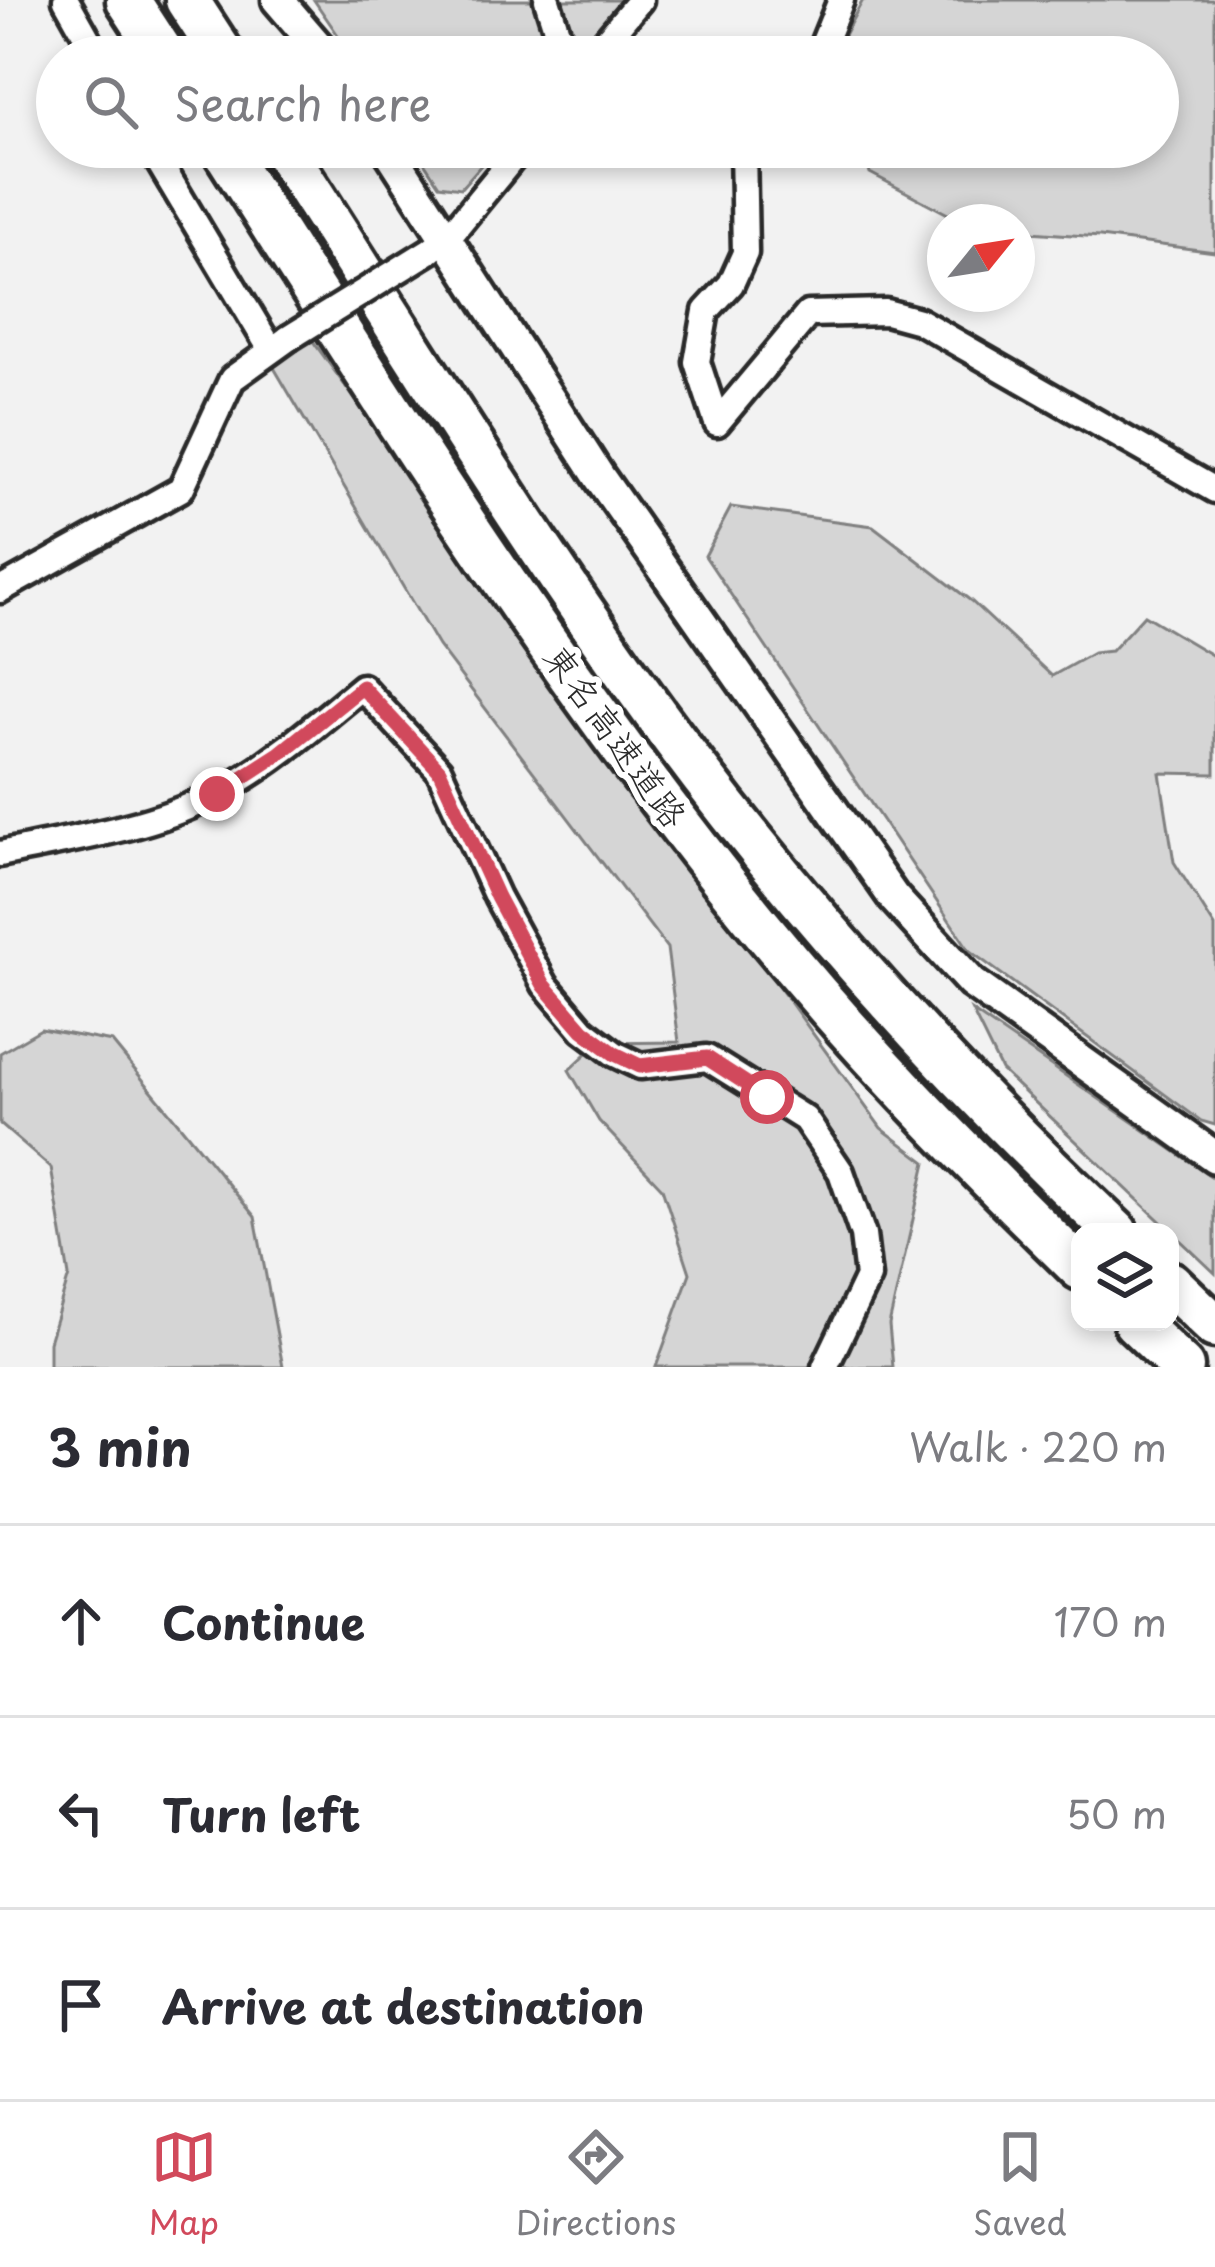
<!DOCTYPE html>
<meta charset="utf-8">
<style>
:root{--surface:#fff;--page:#f7f7f7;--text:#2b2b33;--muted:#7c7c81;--line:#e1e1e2;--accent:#d1495b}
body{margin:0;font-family:"Playpen Sans","Klee One",sans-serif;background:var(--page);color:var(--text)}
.controls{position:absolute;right:36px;bottom:36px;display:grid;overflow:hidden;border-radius:24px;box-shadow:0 6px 18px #0003}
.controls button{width:108px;height:108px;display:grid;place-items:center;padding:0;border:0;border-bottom:3px solid var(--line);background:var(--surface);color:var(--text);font:60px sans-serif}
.compass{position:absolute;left:927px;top:204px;width:108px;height:108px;border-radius:50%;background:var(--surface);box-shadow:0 6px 18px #0003;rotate:60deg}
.stop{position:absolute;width:36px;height:36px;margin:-27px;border:9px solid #d1495b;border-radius:50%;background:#fff}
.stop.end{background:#d1495b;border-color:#fff;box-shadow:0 3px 12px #0008}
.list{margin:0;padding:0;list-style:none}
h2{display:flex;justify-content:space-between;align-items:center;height:156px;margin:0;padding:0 48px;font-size:51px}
h2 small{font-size:39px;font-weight:400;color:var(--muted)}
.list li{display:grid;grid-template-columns:78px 1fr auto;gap:36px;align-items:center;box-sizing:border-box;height:192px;padding:0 48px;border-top:3px solid var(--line)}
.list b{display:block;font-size:45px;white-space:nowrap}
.list em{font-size:39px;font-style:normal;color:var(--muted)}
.icon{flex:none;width:66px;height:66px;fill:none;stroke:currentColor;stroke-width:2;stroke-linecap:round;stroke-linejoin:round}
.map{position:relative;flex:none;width:1215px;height:1367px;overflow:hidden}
.search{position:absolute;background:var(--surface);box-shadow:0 6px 18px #0003;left:36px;right:36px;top:36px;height:132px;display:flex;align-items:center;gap:30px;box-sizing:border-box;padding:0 42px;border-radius:66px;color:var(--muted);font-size:45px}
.sheet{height:732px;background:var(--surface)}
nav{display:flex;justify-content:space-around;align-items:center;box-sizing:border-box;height:168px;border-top:3px solid var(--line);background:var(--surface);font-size:33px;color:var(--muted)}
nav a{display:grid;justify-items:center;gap:6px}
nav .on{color:var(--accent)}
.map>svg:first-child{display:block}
</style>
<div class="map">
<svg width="1215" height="1367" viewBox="0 0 1215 1367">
<rect width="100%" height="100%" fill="#f2f2f2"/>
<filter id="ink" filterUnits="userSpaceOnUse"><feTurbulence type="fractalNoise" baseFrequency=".00833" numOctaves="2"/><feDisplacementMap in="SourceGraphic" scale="24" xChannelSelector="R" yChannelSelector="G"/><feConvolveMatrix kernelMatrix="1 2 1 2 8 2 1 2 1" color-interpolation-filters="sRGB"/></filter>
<g filter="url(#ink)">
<path fill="#d5d5d5" stroke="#808080" stroke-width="3" d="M 314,0 L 627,0 L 576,57 L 353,57 Z
M 863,0 L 1215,0 L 1215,252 L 1100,237 L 1017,231 L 1017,222 L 963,222 L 870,173 L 860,147 L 1158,147 L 1158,57 L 832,57 Z
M 414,147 L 497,147 L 461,188 L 439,185 Z
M 310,337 L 881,1128 L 926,1162 L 889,1325 L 893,1367 L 656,1367 L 690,1273 L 662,1188 L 599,1121 L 569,1070 L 598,1043 L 679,1042 L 667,948 L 438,646 L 273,366 Z
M 731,507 L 873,526 L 971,601 L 1052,676 L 1093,653 L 1111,651 L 1144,615 L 1215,657 L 1215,774 L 1160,773 L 1174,862 L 1215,927 L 1215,1125 L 1201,1121 L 970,951 L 705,556 Z
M 972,1011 L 1215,1179 L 1215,1273 L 1001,1070 Z
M 41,1029 L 112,1042 L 255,1217 L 283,1367 L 49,1367 L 49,1342 L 69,1276 L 51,1168 L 0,1124 L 0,1053 Z"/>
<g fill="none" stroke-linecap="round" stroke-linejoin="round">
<defs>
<path id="minor" d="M 66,0 L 98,57
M 547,0 L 565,57
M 592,57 L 640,0
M 818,57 L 841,0
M 150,147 L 270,348
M 743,147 L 745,253 L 731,284 L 706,311 L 697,362 L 717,423 L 808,314 L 886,312 L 919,321 L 1215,490
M 433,248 L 445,241 L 522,147
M 0,590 L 181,489 L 232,379 L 289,338
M 0,854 C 72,838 156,828 221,791 C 273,763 317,724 362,687 L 439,770 L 497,897 L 545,985 L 583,1030 L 615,1054 L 640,1066 L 707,1058 L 805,1119 L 841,1172 L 863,1235 L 868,1277 L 825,1367"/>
<path id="tertiary" d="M 278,0 L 327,57
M 387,147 L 600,478 L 894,898 L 972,983 L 1215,1157"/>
<path id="motorway" d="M 128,0 L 165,57
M 187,0 L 224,57
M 222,147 C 415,450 607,758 846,1027 C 921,1111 1000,1190 1080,1268
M 282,147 C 410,345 533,549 673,738 C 805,916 955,1080 1116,1232
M 1170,1283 L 1215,1326
M 1135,1322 L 1182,1367"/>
</defs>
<use href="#minor" stroke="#2b2b2b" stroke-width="33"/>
<use href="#tertiary" stroke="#2b2b2b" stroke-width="39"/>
<use href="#motorway" stroke="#2b2b2b" stroke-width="51"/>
<use href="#minor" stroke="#fff" stroke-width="24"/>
<use href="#tertiary" stroke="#fff" stroke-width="30"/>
<use href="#motorway" stroke="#fff" stroke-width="42"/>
<defs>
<path id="minor-bridge" d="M 289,338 L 431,250"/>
</defs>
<use href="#minor-bridge" stroke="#2b2b2b" stroke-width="33" stroke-linecap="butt"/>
<use href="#minor-bridge" stroke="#fff" stroke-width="24"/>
</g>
</g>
<g fill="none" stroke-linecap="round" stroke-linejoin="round" filter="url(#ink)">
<path stroke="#d1495b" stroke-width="15" d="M 217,794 L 279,754 L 362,687 L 439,770 L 497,897 L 544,985 L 583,1030 L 615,1054 L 640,1066 L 707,1058 L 767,1097"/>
</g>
<g text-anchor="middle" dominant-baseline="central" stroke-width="12" stroke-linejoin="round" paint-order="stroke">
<g font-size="36" fill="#2b2b2b" stroke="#fff">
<text transform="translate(617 735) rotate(54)">東名高速道路</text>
</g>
</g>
</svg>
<div class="controls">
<button><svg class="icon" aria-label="layers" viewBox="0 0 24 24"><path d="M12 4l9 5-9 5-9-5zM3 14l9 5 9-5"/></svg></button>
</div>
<svg class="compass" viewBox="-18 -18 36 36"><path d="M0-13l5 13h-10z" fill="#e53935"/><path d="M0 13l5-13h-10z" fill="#7c7c81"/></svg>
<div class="stop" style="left:767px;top:1097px"></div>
<div class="stop end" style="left:217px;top:794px"></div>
<div class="search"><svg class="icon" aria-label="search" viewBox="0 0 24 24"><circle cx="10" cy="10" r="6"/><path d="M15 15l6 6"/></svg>Search here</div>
</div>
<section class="sheet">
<h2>3 min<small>Walk · 220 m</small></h2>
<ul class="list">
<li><svg class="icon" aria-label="ahead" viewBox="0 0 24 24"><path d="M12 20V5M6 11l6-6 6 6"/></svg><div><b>Continue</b></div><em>170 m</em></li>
<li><svg class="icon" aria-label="left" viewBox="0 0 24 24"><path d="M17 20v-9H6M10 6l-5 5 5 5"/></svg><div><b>Turn left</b></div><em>50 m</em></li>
<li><svg class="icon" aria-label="arrive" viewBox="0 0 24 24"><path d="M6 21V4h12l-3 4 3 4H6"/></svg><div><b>Arrive at destination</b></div></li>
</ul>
</section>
<nav>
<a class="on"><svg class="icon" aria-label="map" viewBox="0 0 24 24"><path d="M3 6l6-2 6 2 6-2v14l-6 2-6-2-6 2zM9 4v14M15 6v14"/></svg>Map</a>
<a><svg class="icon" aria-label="directions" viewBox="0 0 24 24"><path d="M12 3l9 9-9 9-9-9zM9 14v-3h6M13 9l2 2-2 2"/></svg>Directions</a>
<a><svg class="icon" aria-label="saved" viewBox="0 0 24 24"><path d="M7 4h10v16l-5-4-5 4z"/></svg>Saved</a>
</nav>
